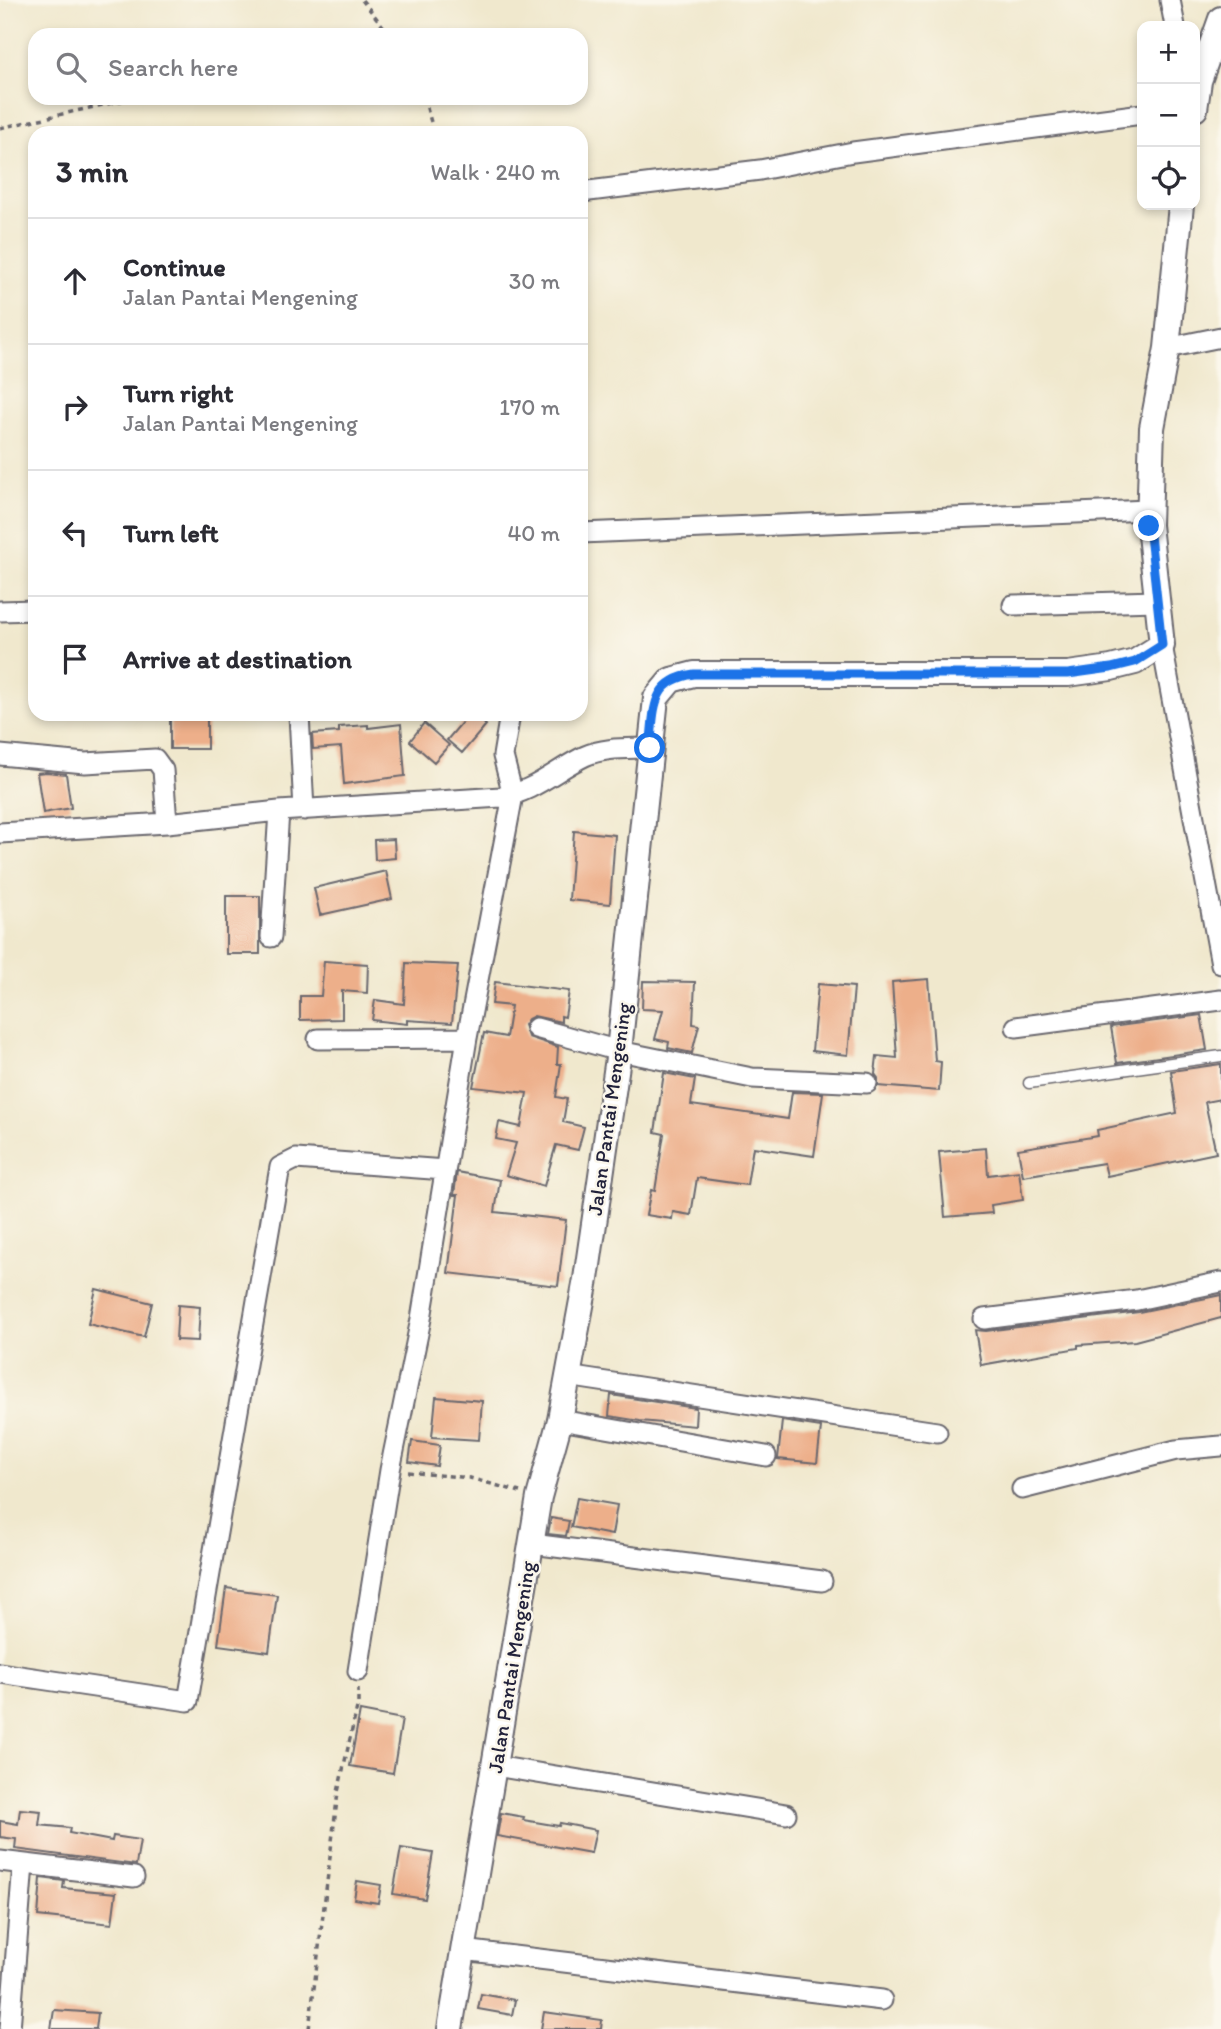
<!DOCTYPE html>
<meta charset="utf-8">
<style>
:root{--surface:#fff;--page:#f7f7f7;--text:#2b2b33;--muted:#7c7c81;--line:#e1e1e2}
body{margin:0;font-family:Itim,sans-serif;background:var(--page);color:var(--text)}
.controls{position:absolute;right:21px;top:21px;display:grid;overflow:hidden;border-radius:14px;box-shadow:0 4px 10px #0003}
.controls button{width:63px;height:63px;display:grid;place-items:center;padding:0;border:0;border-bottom:2px solid var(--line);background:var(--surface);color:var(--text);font:35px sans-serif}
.stop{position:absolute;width:21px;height:21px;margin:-16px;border:5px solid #1a73e8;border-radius:50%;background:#fff}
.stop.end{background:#1a73e8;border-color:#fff;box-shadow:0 2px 7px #0008}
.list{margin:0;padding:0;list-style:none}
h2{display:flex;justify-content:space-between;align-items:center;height:91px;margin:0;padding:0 28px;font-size:30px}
h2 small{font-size:23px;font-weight:400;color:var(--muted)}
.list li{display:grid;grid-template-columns:46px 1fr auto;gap:21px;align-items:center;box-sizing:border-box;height:126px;padding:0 28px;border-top:2px solid var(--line)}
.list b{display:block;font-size:26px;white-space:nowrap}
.list p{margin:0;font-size:23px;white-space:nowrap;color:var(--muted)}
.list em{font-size:23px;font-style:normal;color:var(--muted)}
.icon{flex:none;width:38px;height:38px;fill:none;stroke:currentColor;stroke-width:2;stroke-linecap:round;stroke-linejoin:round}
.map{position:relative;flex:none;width:1221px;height:2029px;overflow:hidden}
.search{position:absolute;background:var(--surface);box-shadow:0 4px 10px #0003;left:28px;top:28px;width:560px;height:77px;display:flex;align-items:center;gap:18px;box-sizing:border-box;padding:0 24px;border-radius:21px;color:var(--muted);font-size:26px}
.panel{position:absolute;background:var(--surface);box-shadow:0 4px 10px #0003;left:28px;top:126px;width:560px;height:595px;border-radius:21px}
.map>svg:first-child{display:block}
</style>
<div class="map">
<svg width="1221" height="2029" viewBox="0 0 1221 2029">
<rect width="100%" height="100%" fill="#fbf7ec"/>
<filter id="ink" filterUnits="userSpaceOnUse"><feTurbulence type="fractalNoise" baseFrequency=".0143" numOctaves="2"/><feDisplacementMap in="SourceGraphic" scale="14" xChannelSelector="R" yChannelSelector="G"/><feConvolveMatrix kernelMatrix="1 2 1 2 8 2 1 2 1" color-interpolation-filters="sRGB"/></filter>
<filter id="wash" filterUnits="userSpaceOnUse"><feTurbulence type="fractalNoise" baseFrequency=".00686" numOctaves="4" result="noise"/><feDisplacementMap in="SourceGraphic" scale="28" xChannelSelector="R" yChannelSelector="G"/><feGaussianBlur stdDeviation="1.57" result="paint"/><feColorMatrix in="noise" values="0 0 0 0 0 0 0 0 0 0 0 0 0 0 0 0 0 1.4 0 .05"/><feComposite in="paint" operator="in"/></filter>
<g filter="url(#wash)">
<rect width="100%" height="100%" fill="#f0e8cd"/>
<g id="blocks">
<path fill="#edaf8a" d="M 170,714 L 207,714 L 207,749 L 170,749 Z
M 469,714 L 473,714 L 486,725 L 462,753 L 447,740 Z
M 424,723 L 449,745 L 434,762 L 410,741 Z
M 401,724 L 405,776 L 344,784 L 341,747 L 313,749 L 312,734 L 339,732 L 339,727 L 368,725 L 368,728 Z
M 46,772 L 66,774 L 71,808 L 43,813 L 37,773 Z
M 574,831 L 615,835 L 610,904 L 569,900 Z
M 394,839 L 395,858 L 375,860 L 374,840 Z
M 386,871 L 392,899 L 320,915 L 314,888 Z
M 226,896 L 260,896 L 260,954 L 226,954 Z
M 324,961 L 368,964 L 367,993 L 342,991 L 342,1019 L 300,1020 L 300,996 L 321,996 Z
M 406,963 L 458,965 L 452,1023 L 407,1020 L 407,1024 L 372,1020 L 375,1000 L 404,1004 Z
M 929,979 L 935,1061 L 941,1062 L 939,1091 L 878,1086 L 878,1078 L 875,1074 L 877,1056 L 897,1058 L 892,982 Z
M 643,981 L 695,982 L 693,1024 L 699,1025 L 692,1053 L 668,1048 L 669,1042 L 655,1039 L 663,1010 L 642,1009 Z
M 495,982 L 569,991 L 565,1017 L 561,1016 L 561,1022 L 534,1016 L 528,1019 L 524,1025 L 528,1037 L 558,1047 L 557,1064 L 561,1064 L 556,1097 L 567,1099 L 563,1122 L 584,1127 L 578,1150 L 556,1145 L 544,1186 L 506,1175 L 516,1143 L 496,1139 L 499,1122 L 521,1127 L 527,1093 L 473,1087 L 484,1033 L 506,1037 L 511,1006 L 492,1004 Z
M 818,984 L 854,987 L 848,1055 L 812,1051 Z
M 1201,1015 L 1207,1050 L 1117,1063 L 1111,1027 Z
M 1221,1064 L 1221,1099 L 1205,1102 L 1216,1153 L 1107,1176 L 1104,1163 L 1023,1176 L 1018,1149 L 1098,1136 L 1097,1130 L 1177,1113 L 1171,1071 Z
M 664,1073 L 695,1079 L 691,1105 L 788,1119 L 792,1092 L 823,1093 L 814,1156 L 753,1147 L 747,1185 L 697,1178 L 691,1215 L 673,1212 L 672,1219 L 646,1215 L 651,1190 L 655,1191 L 664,1134 L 655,1132 Z
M 986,1148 L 988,1175 L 1019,1171 L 1023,1200 L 991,1205 L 992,1213 L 945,1217 L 939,1152 Z
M 457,1172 L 500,1180 L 495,1212 L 566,1220 L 558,1286 L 448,1273 L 458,1195 L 454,1195 Z
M 96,1289 L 152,1303 L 144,1337 L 88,1324 Z
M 1221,1295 L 1221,1318 L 1135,1341 L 1078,1345 L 1078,1348 L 981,1365 L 975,1330 L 986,1331 L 1139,1312 Z
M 178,1305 L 200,1307 L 198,1341 L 176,1340 Z
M 611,1395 L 696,1408 L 695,1426 L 640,1421 L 609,1416 Z
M 436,1397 L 482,1401 L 479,1440 L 432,1437 Z
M 782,1421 L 821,1427 L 817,1463 L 778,1459 Z
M 412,1441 L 440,1445 L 437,1466 L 409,1462 Z
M 577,1498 L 617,1505 L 612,1535 L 571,1527 Z
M 551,1518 L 569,1521 L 566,1536 L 548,1534 Z
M 226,1588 L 277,1595 L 269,1652 L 218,1645 Z
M 360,1711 L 402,1719 L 393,1773 L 350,1766 Z
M 20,1809 L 41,1811 L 39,1825 L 70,1828 L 69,1833 L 112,1841 L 113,1836 L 140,1840 L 136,1865 L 15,1849 L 16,1839 L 0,1837 L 0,1821 L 18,1824 Z
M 501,1813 L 524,1817 L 523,1820 L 559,1826 L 560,1823 L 596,1830 L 591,1853 L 497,1836 Z
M 401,1848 L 433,1853 L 425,1899 L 393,1894 Z
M 41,1878 L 64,1881 L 63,1888 L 116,1893 L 112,1924 L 38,1916 Z
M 357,1881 L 381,1885 L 378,1903 L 354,1899 Z
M 481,1994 L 515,2000 L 512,2015 L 478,2009 Z
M 54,2010 L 98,2013 L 96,2029 L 51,2029 Z
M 544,2012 L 602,2020 L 601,2029 L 541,2029 Z"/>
</g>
</g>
<g filter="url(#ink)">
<use href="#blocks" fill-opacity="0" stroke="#6a676e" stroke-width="2"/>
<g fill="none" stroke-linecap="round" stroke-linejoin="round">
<defs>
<path id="service" d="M 1029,1083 L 1221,1056"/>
<path id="minor" d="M 1170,0 L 1175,26
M 581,192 L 760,170 L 853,152 L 1142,114
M 1167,348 L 1221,337
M 581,533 L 1149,510
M 1013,605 L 1157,601
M 0,611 L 35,610
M 1162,645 L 1221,964
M 299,714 L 304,810
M 0,755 L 85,763 L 155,759 L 163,770 L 167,823
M 0,833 L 167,823 L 279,811 L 501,797 C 532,793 557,769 585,756 C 605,747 628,749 650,748
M 271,937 L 279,811
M 1016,1027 L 1221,1000
M 536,1028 L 619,1051 L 752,1078 L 867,1083
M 318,1039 L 467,1038
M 984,1319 L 1137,1300 L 1221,1282
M 567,1376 L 937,1432
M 560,1420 L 766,1456
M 1022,1489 L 1176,1450 L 1221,1446
M 532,1544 L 822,1581
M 358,1671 L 390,1470 L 421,1319 L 467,1038 L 513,795 L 503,756 L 510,714
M 0,1673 L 188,1701 L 280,1167 L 296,1159 L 445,1170
M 495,1766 L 786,1814
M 0,1861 L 134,1877
M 463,1950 L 882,2000
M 10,2029 L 23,1864"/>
<path id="tertiary" d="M 1195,109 L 1199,81 L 1221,19
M 450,2029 L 539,1497 L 560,1420 L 586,1279 L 619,1051 L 656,698 L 671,680 L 694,674 L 1068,674 L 1111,668 L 1135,662 L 1162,645 L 1149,525 L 1152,428 L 1167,348 L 1181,205"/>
</defs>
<use href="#service" stroke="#6a676e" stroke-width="13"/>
<use href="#minor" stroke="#6a676e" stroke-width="23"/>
<use href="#tertiary" stroke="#6a676e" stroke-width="28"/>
<path stroke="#6a676e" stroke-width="3.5" stroke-dasharray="5 5" stroke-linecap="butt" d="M 362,0 L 390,35
M 424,98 L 431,122 L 431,133
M 0,128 L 134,98
M 408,1472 L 470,1478 L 520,1492
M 309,2029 L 338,1792 L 358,1703 L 358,1689"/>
<use href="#service" stroke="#fff" stroke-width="10"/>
<use href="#minor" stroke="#fff" stroke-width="19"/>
<use href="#tertiary" stroke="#fff" stroke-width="24"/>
</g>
</g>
<g fill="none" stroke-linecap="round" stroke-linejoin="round" filter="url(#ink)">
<path stroke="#1a73e8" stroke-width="9" d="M 650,748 C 655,711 649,681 694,674 L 1068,674 L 1111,668 L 1135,662 L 1162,645 L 1149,526"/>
</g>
<g text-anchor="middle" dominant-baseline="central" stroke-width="5" stroke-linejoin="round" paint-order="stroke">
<g font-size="21" fill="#22223b" stroke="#fbf7ec">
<text transform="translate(609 1109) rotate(-82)">Jalan Pantai Mengening</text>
<text transform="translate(511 1667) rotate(-81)">Jalan Pantai Mengening</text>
</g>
</g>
</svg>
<div class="controls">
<button>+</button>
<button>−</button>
<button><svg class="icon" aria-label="locate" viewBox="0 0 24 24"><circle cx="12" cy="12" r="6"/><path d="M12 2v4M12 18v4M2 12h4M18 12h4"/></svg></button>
</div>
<div class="stop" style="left:650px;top:748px"></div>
<div class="stop end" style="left:1149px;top:526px"></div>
<div class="search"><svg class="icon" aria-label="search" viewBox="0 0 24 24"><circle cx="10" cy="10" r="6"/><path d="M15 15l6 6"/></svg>Search here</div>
<section class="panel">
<h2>3 min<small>Walk · 240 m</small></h2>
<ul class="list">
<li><svg class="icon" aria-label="ahead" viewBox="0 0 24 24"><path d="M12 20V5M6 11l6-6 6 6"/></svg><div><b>Continue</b><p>Jalan Pantai Mengening</p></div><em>30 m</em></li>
<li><svg class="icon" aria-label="right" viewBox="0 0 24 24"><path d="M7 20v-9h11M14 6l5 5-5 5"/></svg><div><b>Turn right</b><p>Jalan Pantai Mengening</p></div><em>170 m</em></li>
<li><svg class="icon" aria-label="left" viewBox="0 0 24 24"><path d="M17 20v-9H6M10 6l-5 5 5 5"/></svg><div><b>Turn left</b></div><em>40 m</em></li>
<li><svg class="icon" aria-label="arrive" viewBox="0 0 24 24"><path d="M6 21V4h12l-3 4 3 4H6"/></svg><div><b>Arrive at destination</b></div></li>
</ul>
</section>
</div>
